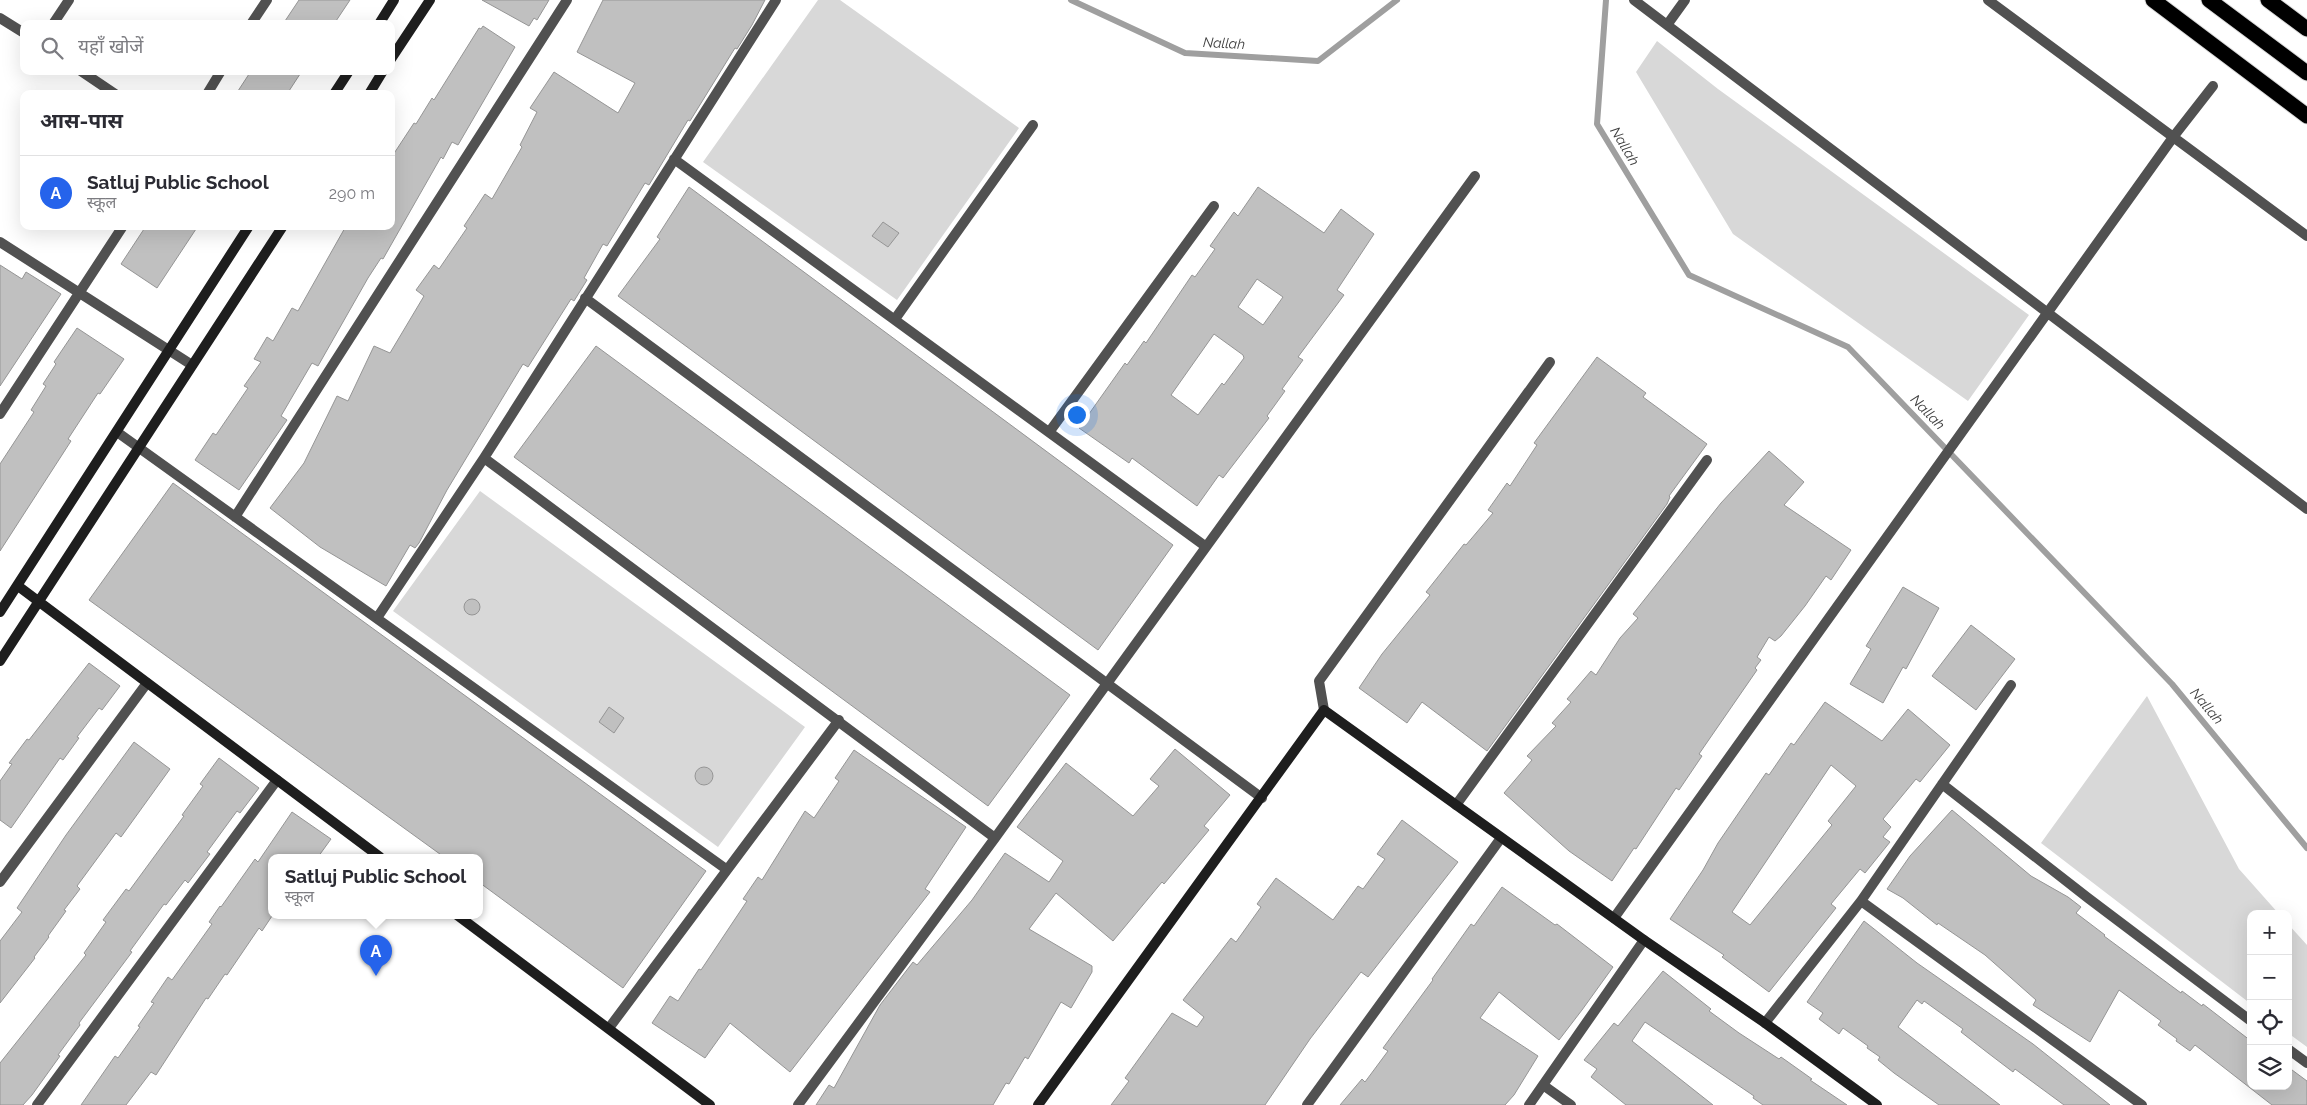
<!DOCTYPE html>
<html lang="hi">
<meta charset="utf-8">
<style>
:root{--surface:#fff;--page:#f2f2f3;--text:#2b2b33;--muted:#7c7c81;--line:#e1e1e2;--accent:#2563eb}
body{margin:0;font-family:Raleway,"Noto Sans Devanagari",sans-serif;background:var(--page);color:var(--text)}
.controls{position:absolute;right:15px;bottom:15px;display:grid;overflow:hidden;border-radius:10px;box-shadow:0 5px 20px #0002}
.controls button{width:45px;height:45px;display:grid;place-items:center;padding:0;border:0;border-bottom:1px solid var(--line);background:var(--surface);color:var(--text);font:25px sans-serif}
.you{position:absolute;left:1076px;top:414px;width:18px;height:18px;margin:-12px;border:4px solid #fff;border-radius:50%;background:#1a73e8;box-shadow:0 0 0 8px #1a73e833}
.badge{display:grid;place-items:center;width:32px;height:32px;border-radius:50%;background:var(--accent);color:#fff;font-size:16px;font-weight:700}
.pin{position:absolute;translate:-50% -41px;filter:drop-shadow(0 1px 2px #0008)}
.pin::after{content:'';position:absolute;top:26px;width:18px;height:15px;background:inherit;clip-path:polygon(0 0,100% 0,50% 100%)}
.popup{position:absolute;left:268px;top:854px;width:215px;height:65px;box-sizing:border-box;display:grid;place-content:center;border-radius:10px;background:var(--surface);filter:drop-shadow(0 1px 4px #0005);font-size:16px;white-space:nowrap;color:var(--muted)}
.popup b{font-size:19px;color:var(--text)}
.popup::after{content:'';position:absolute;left:50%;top:100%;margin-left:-10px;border:10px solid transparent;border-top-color:var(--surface)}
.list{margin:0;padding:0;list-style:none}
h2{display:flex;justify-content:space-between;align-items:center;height:65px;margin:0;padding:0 20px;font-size:21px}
h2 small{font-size:16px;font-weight:400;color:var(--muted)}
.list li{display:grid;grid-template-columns:32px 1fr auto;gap:15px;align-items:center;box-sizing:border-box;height:75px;padding:0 20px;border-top:1px solid var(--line)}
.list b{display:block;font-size:19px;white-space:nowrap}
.list p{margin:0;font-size:16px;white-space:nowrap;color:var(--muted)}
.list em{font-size:16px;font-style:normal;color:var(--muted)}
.icon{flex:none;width:28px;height:28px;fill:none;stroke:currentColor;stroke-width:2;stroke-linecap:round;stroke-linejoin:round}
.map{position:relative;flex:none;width:2307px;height:1105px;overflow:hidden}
.search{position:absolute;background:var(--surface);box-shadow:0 5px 20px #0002;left:20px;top:20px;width:375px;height:55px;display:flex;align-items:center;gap:12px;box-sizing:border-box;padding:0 18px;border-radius:10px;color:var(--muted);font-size:19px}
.panel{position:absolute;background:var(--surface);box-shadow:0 5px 20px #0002;left:20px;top:90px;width:375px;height:140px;border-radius:10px}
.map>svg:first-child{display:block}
</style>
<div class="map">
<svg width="2307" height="1105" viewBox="0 0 2307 1105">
<rect width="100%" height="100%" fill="#fff"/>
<path fill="#d8d8d8" d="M 818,0 L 840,0 L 1019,128 L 897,300 L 703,162 Z
M 1657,41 L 1718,89 L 2029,315 L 1968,401 L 1733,234 L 1636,72 Z
M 480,491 L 805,727 L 718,847 L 393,611 Z
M 2147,696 L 2239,869 L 2279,914 L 2251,914 L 2251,1004 L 2041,843 Z
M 2288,924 L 2307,945 L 2307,1047 L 2288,1033 Z"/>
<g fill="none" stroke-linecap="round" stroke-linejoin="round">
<path stroke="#9f9f9f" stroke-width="6" d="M 1071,0 L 1185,53 L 1318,61 L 1397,0
M 1606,0 L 1597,124 L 1689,275 L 1848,347 L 2172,684 L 2307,848"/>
</g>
<path fill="#c0c0c0" stroke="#959595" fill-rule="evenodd" d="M 299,0 L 350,0 L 334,24 L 283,24 Z
M 482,0 L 549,0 L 537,20 L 534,18 L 529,26 Z
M 603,0 L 765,0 L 752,25 L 737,49 L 735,48 L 690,121 L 688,120 L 649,185 L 645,183 L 607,246 L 603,244 L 584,278 L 587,280 L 574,301 L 571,299 L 528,367 L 523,364 L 447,490 L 419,543 L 415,548 L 410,545 L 386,586 L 320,547 L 270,508 L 304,463 L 337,396 L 348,401 L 374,346 L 390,353 L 424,296 L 416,290 L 434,265 L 439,269 L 467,228 L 464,226 L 485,194 L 492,199 L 522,147 L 520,145 L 537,112 L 530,108 L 554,72 L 618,113 L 635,83 L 577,52 Z
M 483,26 L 515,47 L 458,145 L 452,142 L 443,159 L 441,157 L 383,259 L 381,258 L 368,278 L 318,366 L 312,363 L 281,416 L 287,420 L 239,490 L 195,460 L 213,433 L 216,435 L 248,388 L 244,386 L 261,362 L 254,359 L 267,337 L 273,341 L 292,308 L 298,311 L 346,226 L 391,226 L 391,158 L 414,123 L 416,124 L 432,98 L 434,100 L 479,28 L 481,29 Z
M 251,71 L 302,71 L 287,94 L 236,94 Z
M 689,187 L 1173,545 L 1098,650 L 618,296 L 660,239 L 657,237 Z
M 1258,187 L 1324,233 L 1341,209 L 1374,234 L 1337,290 L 1344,295 L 1298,357 L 1303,360 L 1282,389 L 1285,391 L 1267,416 L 1269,418 L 1223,478 L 1219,475 L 1197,506 L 1132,458 L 1129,463 L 1079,428 L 1125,363 L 1127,365 L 1144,341 L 1146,343 L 1192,275 L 1195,277 L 1215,249 L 1210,246 L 1234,212 L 1238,216 ZM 1257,279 L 1283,297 L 1263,325 L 1238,307 ZM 1214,334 L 1243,355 L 1244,358 L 1224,385 L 1222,383 L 1198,415 L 1171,395 Z
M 883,222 L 899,233 L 888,247 L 872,236 Z
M 146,226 L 198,226 L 157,288 L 121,264 Z
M 0,265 L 22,279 L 26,272 L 61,294 L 0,386 Z
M 77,328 L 124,359 L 100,394 L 98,393 L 68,439 L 71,441 L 0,551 L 0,464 L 34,412 L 31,410 L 46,386 L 43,384 L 56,364 L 54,362 Z
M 596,346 L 1070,695 L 988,806 L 514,457 Z
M 1597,357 L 1646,393 L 1643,397 L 1707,444 L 1669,496 L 1670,497 L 1667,504 L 1487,751 L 1422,702 L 1407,723 L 1359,688 L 1382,654 L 1430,595 L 1426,592 L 1464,544 L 1466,545 L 1493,513 L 1488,510 L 1507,483 L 1510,486 L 1537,445 L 1534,443 Z
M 1769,451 L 1804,482 L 1784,505 L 1851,550 L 1831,580 L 1826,576 L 1805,606 L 1781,636 L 1775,641 L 1769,637 L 1757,657 L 1761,660 L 1755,668 L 1757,670 L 1699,754 L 1702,756 L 1679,790 L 1676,788 L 1636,849 L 1634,848 L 1612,881 L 1569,851 L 1504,793 L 1532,760 L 1527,756 L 1556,726 L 1552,723 L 1571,702 L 1567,699 L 1591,671 L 1596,675 L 1620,638 L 1638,618 L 1633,614 L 1721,503 Z
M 173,483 L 706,871 L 623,988 L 480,883 L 480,857 L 444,857 L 89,600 Z
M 1903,587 L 1939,608 L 1906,669 L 1903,667 L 1883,703 L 1850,684 L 1871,649 L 1866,646 Z
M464 607a8 8 0 1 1 16 0a8 8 0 1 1-16 0Z
M 1971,625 L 2015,659 L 1976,710 L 1932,676 Z
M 89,663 L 120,686 L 102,710 L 99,708 L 77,737 L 79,738 L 63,760 L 60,758 L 11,828 L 0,820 L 0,781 L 12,764 L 9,763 L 27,739 L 29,740 Z
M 1825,702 L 1882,741 L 1908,709 L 1950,745 L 1920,782 L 1916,779 L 1883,819 L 1891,827 L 1883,837 L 1890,842 L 1865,873 L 1860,869 L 1831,904 L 1836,908 L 1769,992 L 1722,957 L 1724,955 L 1670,919 L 1703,870 L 1718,843 L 1766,773 L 1769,775 L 1791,743 L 1794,745 ZM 1831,765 L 1856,786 L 1828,821 L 1832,825 L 1750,925 L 1732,912 Z
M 609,707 L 624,718 L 614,733 L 599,722 Z
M 134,742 L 170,769 L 121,837 L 116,833 L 77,886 L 80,889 L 64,910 L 66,911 L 48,936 L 49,937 L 34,957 L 35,958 L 0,1003 L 0,941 L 22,912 L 17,908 L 66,835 Z
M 1175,749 L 1230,795 L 1204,826 L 1209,830 L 1164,884 L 1162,882 L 1113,941 L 1056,893 L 1029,929 L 1092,966 L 1092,972 L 1071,1008 L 1061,1002 L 1028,1059 L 1025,1057 L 1009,1084 L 1006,1083 L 993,1105 L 816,1105 L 829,1085 L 834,1088 L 880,1005 L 913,962 L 917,965 L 972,900 L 1005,853 L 1049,882 L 1063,861 L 1017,827 L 1066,763 L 1133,816 L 1159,786 L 1150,779 Z
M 854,750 L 966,827 L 925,889 L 930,892 L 790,1072 L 730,1023 L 705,1058 L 652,1023 L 670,996 L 678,1001 L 699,969 L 701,970 L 747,901 L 743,899 L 758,877 L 762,880 L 805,811 L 814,818 L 839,781 L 835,778 Z
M 219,758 L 259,788 L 240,813 L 237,811 L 207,852 L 210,854 L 188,883 L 185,880 L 166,905 L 164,904 L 130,951 L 132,952 L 79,1023 L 80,1025 L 58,1055 L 60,1056 L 32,1095 L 23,1105 L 0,1105 L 0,1063 L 86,955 L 84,953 L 106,922 L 103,920 L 126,889 L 129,891 L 184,816 L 182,815 L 203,786 L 200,784 Z
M695 776a9 9 0 1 1 18 0a9 9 0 1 1-18 0Z
M 1952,810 L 2031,876 L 2068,897 L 2081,907 L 2076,913 L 2105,935 L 2104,936 L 2181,993 L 2182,991 L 2202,1006 L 2203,1004 L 2251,1041 L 2251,1086 L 2288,1086 L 2288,1067 L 2307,1081 L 2307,1105 L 2272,1105 L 2195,1045 L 2190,1051 L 2176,1041 L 2177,1039 L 2158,1025 L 2161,1021 L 2119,990 L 2090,1042 L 2033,1005 L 2036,1000 L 1985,955 L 1938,923 L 1937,925 L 1903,898 L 1887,889 L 1910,856 Z
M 292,812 L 331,839 L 318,857 L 272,857 L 272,916 L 262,931 L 259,928 L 227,975 L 225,974 L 208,999 L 206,998 L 156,1075 L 151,1072 L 126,1105 L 81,1105 L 115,1056 L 118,1058 L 140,1027 L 138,1026 L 154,1003 L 151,1002 L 168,977 L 172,980 L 212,924 L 209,922 L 220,906 L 221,907 L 255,859 L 258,862 Z
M 1402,820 L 1458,862 L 1368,977 L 1361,972 L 1310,1039 L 1265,1105 L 1111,1105 L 1129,1081 L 1125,1078 L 1172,1013 L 1197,1027 L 1204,1017 L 1183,1000 L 1231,938 L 1236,942 L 1261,907 L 1257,904 L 1276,878 L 1333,920 L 1358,886 L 1363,889 L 1385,859 L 1377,854 Z
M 1502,887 L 1555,925 L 1557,924 L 1613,967 L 1582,1010 L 1559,1040 L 1499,992 L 1480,1018 L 1538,1056 L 1514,1095 L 1505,1105 L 1340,1105 L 1362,1079 L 1365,1082 L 1388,1051 L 1383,1048 L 1433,980 L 1432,979 L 1471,924 L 1474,926 Z
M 1864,921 L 1917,963 L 2033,1044 L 2110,1105 L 2064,1105 L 2015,1069 L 2013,1072 L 1988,1053 L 1961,1032 L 1963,1029 L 1924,1001 L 1922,1004 L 1917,1000 L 1898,1027 L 2000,1105 L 1939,1105 L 1894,1073 L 1878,1060 L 1880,1057 L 1867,1048 L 1868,1046 L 1843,1028 L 1839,1034 L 1819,1019 L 1823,1013 L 1807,1002 Z
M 1663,971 L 1711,1009 L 1709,1011 L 1739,1033 L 1779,1059 L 1781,1057 L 1812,1079 L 1810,1080 L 1847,1105 L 1763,1105 L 1753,1098 L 1754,1096 L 1645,1022 L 1632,1041 L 1713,1105 L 1626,1105 L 1591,1077 L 1597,1069 L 1584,1060 L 1614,1023 L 1618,1026 Z"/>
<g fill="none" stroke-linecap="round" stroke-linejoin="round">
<defs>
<path id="highway" d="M 2153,0 L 2307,116
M 2209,0 L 2307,73
M 2268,0 L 2307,29"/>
</defs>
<use href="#highway" stroke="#dbdbdb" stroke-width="17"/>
<path stroke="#515151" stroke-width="10" d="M 1634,0 L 2307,509
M 1988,0 L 2307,236
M 0,18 L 24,33
M 53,24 L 69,0
M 251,24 L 267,0
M 1667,25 L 1685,0
M 81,71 L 115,94
M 207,94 L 221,71
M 674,159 L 1205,546
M 0,242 L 192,365
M 585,298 L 1262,798
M 895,319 L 1033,125
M 0,414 L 123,226
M 1050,431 L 1214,206
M 117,432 L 726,869
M 484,458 L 995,838
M 235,517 L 567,0
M 377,618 L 484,458 L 776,0
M 1324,710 L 1319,681 L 1550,362
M 1942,784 L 2088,898 L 2251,1021
M 1456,805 L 1707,460
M 0,882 L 147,683
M 1861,901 L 2142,1105
M 1614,918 L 2174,136 L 2213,86
M 1765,1023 L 1861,901 L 2011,685
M 609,1028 L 839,720
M 2288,1049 L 2307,1063
M 1543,1085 L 1571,1105
M 37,1105 L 277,780
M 798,1105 L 995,838 L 1475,176
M 1307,1105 L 1501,838
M 1529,1105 L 1644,940"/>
<path stroke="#1e1e1e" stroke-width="10" d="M 379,24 L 394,0
M 391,59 L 430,0
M 334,94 L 349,71
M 369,94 L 383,71
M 18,586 L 380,857
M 0,612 L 249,226
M 0,661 L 283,226
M 457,915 L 710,1105
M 1038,1105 L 1324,710 L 1644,940 L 1765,1023 L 1877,1105"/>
<use href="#highway" stroke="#000" stroke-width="15"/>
</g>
<g text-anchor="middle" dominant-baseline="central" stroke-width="5" stroke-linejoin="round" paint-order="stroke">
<g font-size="14" font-style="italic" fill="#404040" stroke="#fff">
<text transform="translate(1224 43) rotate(3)">Nallah</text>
<text transform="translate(1625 146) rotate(59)">Nallah</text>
<text transform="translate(1928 412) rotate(46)">Nallah</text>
<text transform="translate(2207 706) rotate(50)">Nallah</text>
</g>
</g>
</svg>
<div class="controls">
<button>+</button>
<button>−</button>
<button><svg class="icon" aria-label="locate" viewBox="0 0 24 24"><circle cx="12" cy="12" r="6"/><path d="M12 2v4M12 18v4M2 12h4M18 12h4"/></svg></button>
<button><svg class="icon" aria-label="layers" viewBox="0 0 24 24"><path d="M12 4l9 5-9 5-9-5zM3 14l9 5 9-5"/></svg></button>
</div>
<div class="you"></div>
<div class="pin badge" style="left:376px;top:976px">A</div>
<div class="popup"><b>Satluj Public School</b>स्कूल</div>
<div class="search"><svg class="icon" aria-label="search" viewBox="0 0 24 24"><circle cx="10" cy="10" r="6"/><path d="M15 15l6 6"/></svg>यहाँ खोजें</div>
<section class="panel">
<h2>आस-पास<small></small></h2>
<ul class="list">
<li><span class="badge">A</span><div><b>Satluj Public School</b><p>स्कूल</p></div><em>290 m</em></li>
</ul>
</section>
</div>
